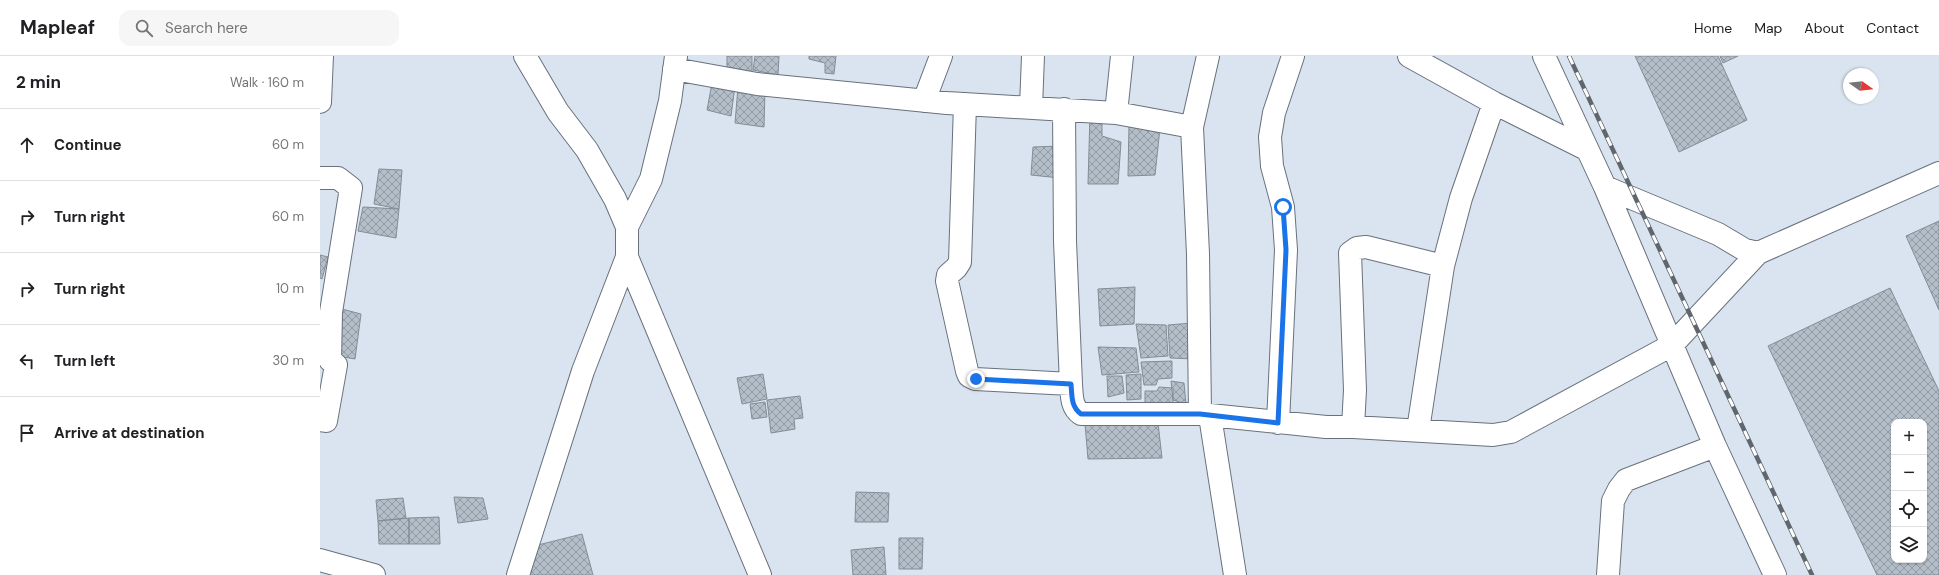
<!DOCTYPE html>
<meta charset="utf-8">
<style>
:root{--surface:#fff;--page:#f6f6f6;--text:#202124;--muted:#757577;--line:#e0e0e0}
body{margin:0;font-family:"DM Sans",sans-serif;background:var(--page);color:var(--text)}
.controls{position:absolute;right:12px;bottom:12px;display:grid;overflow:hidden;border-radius:8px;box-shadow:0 1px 3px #0004}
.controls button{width:36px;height:36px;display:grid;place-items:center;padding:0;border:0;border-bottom:1px solid var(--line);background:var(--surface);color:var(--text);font:20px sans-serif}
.compass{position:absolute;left:1523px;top:12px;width:36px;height:36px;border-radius:50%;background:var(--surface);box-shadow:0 1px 3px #0004;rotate:105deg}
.stop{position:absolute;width:12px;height:12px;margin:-9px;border:3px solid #1a73e8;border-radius:50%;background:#fff}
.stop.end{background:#1a73e8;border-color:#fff;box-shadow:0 1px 4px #0008}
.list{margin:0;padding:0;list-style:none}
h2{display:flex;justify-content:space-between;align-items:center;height:52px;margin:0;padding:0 16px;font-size:17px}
h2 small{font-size:13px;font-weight:400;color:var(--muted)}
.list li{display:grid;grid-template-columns:26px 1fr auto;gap:12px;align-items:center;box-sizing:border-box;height:72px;padding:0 16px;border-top:1px solid var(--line)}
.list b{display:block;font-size:15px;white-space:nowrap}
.list em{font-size:13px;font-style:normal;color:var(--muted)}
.icon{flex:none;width:22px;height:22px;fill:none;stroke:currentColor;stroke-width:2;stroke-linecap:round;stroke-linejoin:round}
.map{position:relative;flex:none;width:1619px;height:519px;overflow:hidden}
header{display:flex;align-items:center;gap:24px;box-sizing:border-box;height:56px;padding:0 20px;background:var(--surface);border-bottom:1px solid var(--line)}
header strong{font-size:19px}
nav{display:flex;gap:22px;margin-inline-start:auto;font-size:14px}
.search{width:280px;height:36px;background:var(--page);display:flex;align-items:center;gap:10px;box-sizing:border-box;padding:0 14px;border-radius:12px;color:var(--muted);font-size:15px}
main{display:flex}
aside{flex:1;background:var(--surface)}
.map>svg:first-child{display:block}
</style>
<header>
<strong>Mapleaf</strong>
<div class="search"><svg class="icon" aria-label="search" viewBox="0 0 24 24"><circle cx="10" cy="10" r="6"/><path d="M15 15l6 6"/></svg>Search here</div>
<nav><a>Home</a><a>Map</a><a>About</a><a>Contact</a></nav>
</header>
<main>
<aside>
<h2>2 min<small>Walk · 160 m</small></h2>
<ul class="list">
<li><svg class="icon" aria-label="ahead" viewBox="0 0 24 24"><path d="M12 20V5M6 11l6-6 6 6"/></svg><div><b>Continue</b></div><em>60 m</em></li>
<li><svg class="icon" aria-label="right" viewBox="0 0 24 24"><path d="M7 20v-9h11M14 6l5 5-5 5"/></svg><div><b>Turn right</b></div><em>60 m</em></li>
<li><svg class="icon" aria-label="right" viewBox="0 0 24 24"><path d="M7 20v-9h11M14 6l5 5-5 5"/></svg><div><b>Turn right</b></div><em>10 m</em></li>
<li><svg class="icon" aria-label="left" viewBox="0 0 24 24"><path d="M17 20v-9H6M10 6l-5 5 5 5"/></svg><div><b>Turn left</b></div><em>30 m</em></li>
<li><svg class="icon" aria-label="arrive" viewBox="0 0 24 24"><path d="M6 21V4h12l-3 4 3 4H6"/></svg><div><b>Arrive at destination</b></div></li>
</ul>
</aside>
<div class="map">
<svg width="1619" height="519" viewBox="0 0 1619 519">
<defs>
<pattern id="building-cross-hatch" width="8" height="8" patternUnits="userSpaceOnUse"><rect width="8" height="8" fill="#b3bec9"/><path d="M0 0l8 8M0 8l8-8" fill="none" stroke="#929ba4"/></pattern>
</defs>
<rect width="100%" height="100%" fill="#d9e4f0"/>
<path fill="url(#building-cross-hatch)" stroke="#838d98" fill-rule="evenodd" d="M 407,0 L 432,0 L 432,16 L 407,11 Z
M 435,0 L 459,0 L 458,19 L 433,14 Z
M 489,0 L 516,0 L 514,18 L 505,17 L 505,7 L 489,3 Z
M 1315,0 L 1398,0 L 1427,64 L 1359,96 Z
M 1400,0 L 1418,0 L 1403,7 Z
M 392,27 L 415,30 L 411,60 L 387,54 Z
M 418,31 L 445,34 L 444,71 L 415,67 Z
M 770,58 L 782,62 L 782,80 L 801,86 L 798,128 L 768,128 Z
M 809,68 L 840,72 L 835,119 L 808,120 Z
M 741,90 L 740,122 L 711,119 L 713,91 Z
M 59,113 L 82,114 L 79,153 L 54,148 Z
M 43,151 L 79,153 L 76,182 L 38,175 Z
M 1619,165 L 1619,254 L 1586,180 Z
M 0,199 L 8,201 L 2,223 L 0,222 Z
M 815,231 L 814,268 L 780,270 L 778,233 Z
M 1570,232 L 1619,335 L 1619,519 L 1557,519 L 1448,290 ZM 1574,366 L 1604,366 L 1604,504 L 1574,504 Z
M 18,252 L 41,258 L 35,303 L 12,299 Z
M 872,267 L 874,303 L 850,302 L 848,269 Z
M 816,268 L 846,269 L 848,300 L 821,302 Z
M 778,291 L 816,292 L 819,316 L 782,319 Z
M 852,305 L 852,322 L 838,323 L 836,329 L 824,329 L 821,306 Z
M 443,318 L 447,343 L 422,348 L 417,322 Z
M 821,318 L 821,343 L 807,344 L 806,319 Z
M 787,320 L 802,320 L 804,337 L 788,341 Z
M 851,325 L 864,327 L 866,348 L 853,344 Z
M 839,331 L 853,332 L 853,349 L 825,348 L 825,335 L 837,335 Z
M 480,340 L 483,362 L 474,363 L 475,373 L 451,377 L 447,344 Z
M 445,346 L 447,361 L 432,363 L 430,348 Z
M 838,367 L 842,402 L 768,403 L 765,368 Z
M 536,436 L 569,437 L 568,466 L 535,466 Z
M 134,441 L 163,442 L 168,463 L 138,467 Z
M 83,442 L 86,462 L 58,465 L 56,444 Z
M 119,461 L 120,488 L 89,488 L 89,462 Z
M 89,462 L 89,488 L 59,488 L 58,465 Z
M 262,478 L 273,519 L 210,519 L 214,490 Z
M 579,482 L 603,482 L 602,513 L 579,513 Z
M 564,491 L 566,519 L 533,519 L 531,494 Z"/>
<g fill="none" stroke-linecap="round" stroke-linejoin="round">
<defs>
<path id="minor" d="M 1089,0 L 1174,47 L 1266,93
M 1224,0 L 1285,131 L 1395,390 L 1455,519
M 354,13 L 437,28 L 627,47 L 796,57 L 872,71
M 604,45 L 621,0
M 0,46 L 2,0
M 645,48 L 640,206 L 636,212 L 628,219 L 627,225 L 647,315 L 649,320 L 655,323 L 751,328
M 711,51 L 713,0
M 744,53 L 745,185 L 751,328 C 752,340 751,351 761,358 L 880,358 L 1006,371 L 1033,371 L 1173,379 L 1191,376 L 1352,289 L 1438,197 L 1619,117
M 796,57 L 802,0
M 0,122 L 18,122 L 31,132 L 11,256 L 10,304 L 16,309 L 6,365 L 0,364
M 1285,131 L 1398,178 L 1425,194 L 1438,197
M 307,171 L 331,123 L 350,45 L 356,0
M 307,201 L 440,519
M 880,358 L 878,198 L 872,71 L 888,0
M 890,360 L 915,519
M 958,367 L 966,194 L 963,151 L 952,110 L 950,81 L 954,57 L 973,0
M 1033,371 L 1035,334 L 1030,197 L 1037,192 L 1046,191 L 1123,210
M 1098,374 L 1123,210 L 1141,142 L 1174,47
M 0,504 L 54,519
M 198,519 L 263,315 L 307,201 L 307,171 L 295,143 L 267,94 L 238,56 L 205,0
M 1288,519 L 1293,445 L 1299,433 L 1306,424 L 1395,390"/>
</defs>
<use href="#minor" stroke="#68717c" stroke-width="24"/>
<use href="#minor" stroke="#fff" stroke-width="22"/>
<defs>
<path id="rail" d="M 1249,0 L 1492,519"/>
</defs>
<use href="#rail" stroke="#60666d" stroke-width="4.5"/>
<use href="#rail" stroke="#fff" stroke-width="3" stroke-dasharray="9" stroke-linecap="butt"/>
</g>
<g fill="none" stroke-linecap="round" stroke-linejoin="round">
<path stroke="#1a73e8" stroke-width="5" d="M 656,323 L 751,328 C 752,340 751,351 761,358 L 880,358 L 958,367 L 966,194 L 963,151"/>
</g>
</svg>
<div class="controls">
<button>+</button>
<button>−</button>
<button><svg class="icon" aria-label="locate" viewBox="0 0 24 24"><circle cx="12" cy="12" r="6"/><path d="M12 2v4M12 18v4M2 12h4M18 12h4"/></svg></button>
<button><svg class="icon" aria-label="layers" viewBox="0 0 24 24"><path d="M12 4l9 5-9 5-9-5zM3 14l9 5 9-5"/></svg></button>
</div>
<svg class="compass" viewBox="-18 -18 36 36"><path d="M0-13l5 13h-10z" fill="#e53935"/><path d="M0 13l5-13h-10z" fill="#757577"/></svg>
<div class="stop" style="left:963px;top:151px"></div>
<div class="stop end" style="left:656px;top:323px"></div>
</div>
</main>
